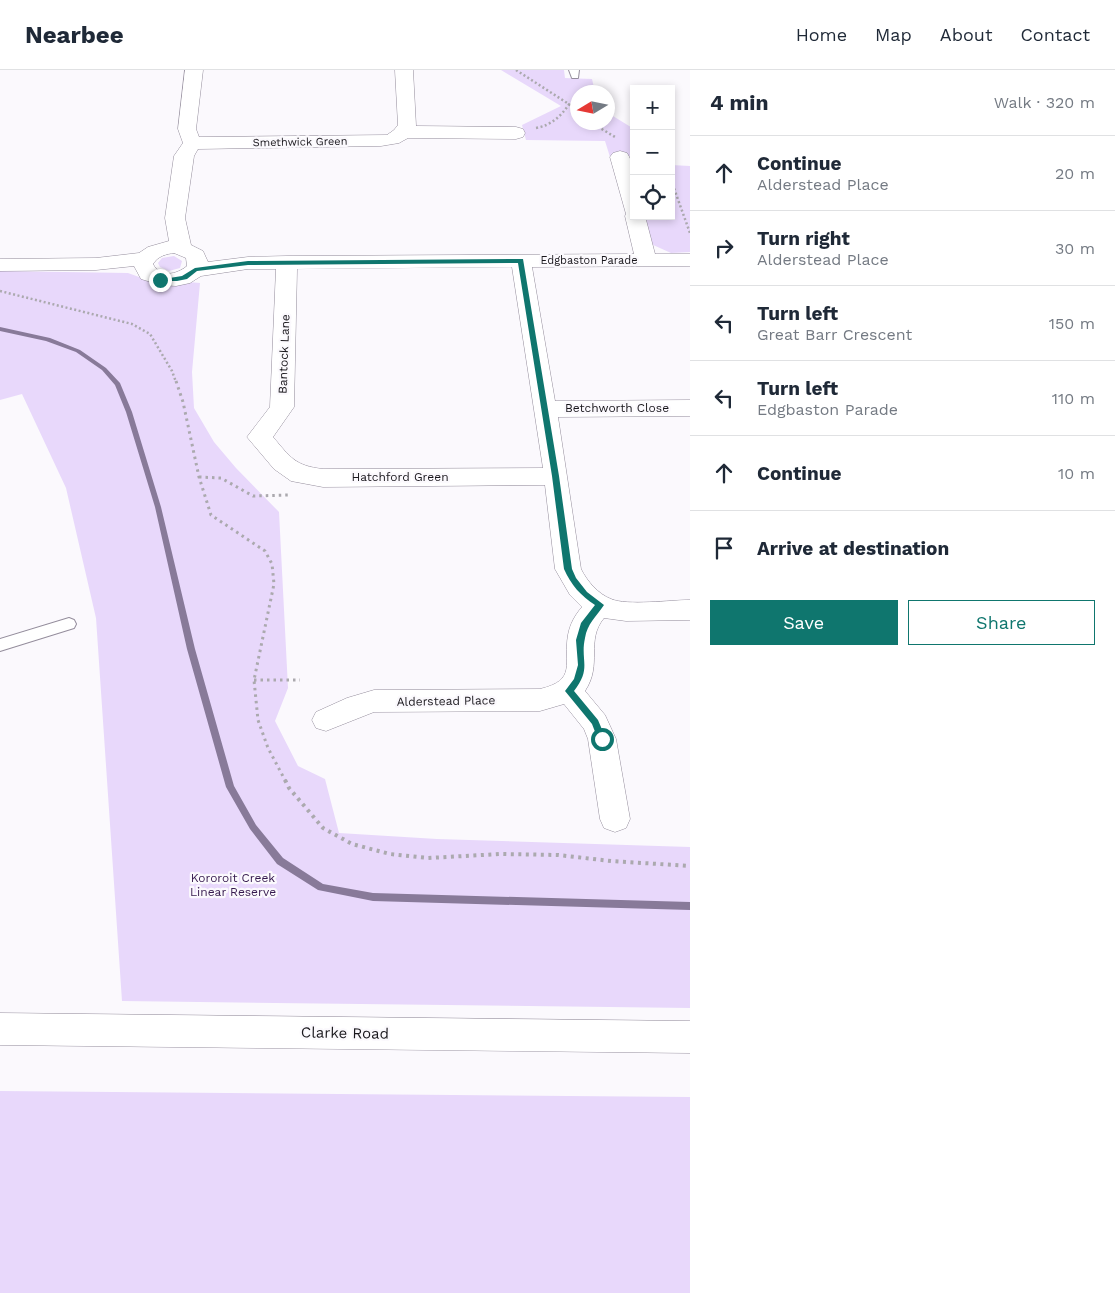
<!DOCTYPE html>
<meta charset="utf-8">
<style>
:root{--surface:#fff;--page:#f2f2f3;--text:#1f2937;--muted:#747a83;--line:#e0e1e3;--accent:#0f766e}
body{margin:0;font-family:"Work Sans",sans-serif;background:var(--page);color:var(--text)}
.controls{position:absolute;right:15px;top:15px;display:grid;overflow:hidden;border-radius:0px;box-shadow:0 2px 8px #0003}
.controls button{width:45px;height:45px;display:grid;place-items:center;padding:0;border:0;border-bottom:1px solid var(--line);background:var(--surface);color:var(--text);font:25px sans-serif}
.compass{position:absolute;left:570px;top:15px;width:45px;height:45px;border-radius:50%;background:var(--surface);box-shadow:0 2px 8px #0003;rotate:260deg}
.stop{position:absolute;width:15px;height:15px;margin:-11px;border:4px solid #0f766e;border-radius:50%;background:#fff}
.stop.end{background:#0f766e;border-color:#fff;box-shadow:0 1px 5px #0008}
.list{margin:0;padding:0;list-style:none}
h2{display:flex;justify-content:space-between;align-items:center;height:65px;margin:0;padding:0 20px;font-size:21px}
h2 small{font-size:16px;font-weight:400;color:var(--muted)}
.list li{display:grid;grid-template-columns:32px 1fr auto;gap:15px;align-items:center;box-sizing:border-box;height:75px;padding:0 20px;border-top:1px solid var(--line)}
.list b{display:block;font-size:19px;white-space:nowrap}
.list p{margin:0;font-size:16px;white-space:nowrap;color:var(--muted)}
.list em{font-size:16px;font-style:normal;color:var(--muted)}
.actions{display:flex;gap:10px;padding:15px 20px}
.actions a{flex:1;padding:11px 0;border:1px solid var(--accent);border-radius:0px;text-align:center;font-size:18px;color:var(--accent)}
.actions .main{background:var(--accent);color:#fff}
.icon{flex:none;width:28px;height:28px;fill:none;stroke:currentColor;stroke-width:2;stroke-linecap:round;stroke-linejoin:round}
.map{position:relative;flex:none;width:690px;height:1223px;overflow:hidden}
header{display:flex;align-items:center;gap:30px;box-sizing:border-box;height:70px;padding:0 25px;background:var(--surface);border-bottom:1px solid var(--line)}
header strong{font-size:24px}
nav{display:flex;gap:28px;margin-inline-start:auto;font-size:18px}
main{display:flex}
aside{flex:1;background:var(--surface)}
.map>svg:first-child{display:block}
</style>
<header>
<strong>Nearbee</strong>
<nav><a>Home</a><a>Map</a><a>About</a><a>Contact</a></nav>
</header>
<main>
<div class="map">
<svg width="690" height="1223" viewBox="0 0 690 1223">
<rect width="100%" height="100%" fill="#fbf9fd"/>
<path fill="#e8d8fb" d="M 501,0 L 564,0 L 565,8 L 592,9 L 595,22 L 578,22 L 578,52 L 608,52 L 608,43 L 634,59 L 634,89 L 631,86 L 610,87 L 605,71 L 526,70 L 522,55 L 561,36 Z
M 671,95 L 690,96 L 690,182 L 671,183 L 651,174 L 645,146 L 671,146 Z
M 174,186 L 182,191 L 180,198 L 169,201 L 160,197 L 158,193 L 162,188 Z
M 0,201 L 128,203 L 164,216 L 188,212 L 200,213 L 192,302 L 194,338 L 214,372 L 236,398 L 279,442 L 288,618 L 275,651 L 298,696 L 325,709 L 339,763 L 437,769 L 690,777 L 690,938 L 122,931 L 96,548 L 66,418 L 22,324 L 0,330 Z
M 0,1021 L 690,1027 L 690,1223 L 0,1223 Z"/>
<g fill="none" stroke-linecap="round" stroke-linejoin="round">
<path fill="#887a99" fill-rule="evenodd" d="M 0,257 L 50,268 L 80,280 L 106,298 L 120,313 L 132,342 L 161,437 L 195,579 L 234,716 L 256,755 L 283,788 L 323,814 L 373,823 L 690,832 L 690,840 L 373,831 L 318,820 L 277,794 L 250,759 L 226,717 L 187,579 L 155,437 L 126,342 L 115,315 L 102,300 L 76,282 L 46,271 L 0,261 Z"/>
<defs>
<path id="lane" d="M 569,0 L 579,0 L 578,8 L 572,8 Z
M 69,548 L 74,550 L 76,554 L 74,558 L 0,581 L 0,569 Z"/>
<path id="street" d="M 185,0 L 203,0 L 196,59 L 199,67 L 387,65 L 394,60 L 398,55 L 395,0 L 413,0 L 416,56 L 516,57 L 523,59 L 525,63 L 523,67 L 516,69 L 408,68 L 399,73 L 381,76 L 198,79 L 194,86 L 185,148 L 191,175 L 203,181 L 208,192 L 248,187 L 287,186 L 634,184 L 625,146 L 626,144 L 610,87 L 613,83 L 620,81 L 627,83 C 638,100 634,127 634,146 L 645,146 L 655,184 L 690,184 L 690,196 L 532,197 L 555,331 L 690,330 L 690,346 L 558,347 L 581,499 C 587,511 598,524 611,529 C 627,536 671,530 690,530 L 690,550 L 626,551 L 604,548 C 585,571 603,594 585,621 L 605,645 L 616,669 L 630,749 L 626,758 L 615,762 L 604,758 L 600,749 L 588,669 L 584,659 L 564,634 L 540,641 L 374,642 L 326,661 L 316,658 L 312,650 L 316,642 L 347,628 L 374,620 L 540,619 C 578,610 563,593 568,565 C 570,554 575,545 582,537 L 570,525 L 555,499 L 545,415 L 323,417 L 291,411 L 274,399 L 247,367 L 270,337 L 276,199 L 248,199 L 201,206 L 190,213 L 176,216 L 161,215 L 141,209 L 134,196 L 96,200 L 0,201 L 0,189 L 96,188 L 139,183 L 148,177 L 169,171 L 165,148 L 174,86 L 183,73 L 178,59 ZM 174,183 L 186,188 L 187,196 C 176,205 160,208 153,194 C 158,186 166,184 174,183 ZM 512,197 L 543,398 L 323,399 C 295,396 290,387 273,367 L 294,337 L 297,199 Z
M 0,943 L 690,951 L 690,983 L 0,975 Z"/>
</defs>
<use href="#lane" stroke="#948d9c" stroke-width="2"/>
<use href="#street" stroke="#948d9c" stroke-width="1"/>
<path stroke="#aba9ae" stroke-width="2.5" stroke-dasharray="2 2.5" stroke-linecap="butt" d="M 516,0 L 578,40
M 590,52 L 615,67
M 536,58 C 552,55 561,46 570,33
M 671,110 L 690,163
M 0,221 L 132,254 L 150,264 L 172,301 L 176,312"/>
<path stroke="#aba9ae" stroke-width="3" stroke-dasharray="2.5 4" stroke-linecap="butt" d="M 176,311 L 183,332 L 199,407 L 211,445 L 265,481 L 272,494 L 274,514 L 254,610 L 258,650 L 268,678 L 286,712
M 199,407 L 221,408 L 253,426 L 288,425
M 254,610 L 300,610"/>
<path stroke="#aba9ae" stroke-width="4" stroke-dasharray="3 4.5" stroke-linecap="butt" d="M 285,710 L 289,718 L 323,758 L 352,774 L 390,784 L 428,788 L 501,784 L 558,785 L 611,791 L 690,796"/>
<use href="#lane" fill="#fff" fill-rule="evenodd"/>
<use href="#street" fill="#fff" fill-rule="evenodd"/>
</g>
<path fill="#0f766e" d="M 523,189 L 559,406 L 572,499 L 576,508 L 587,522 L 604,535 C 596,547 587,554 585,568 C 580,591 592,598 574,621 L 598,650 L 606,669 L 602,673 L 599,672 L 592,654 L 565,621 L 574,609 L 578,595 L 576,570 L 581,553 L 595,535 C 581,526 571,515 564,499 L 552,406 L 518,193 L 248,195 L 197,201 L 187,209 L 177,211 L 160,211 L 157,210 L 182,206 L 195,198 L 248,191 Z"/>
<g text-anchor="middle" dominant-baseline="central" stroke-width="4.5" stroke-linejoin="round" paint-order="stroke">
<g font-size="11" fill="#19171c" stroke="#fbf9fd">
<text transform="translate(300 72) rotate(-1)">Smethwick Green</text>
<text x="589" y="190">Edgbaston Parade</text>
</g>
<g font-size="12" fill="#19171c" stroke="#fbf9fd">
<text transform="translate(284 284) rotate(-88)">Bantock Lane</text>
<text x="617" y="338">Betchworth Close</text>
<text x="400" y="407">Hatchford Green</text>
<text transform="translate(446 631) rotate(-1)">Alderstead Place</text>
</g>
<g font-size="12" fill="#361a4e" stroke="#fbf9fd">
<text x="233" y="808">Kororoit Creek<tspan x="233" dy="14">Linear Reserve</tspan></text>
</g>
<g font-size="15" fill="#19171c" stroke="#fbf9fd">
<text transform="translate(345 963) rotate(1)">Clarke Road</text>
</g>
</g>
</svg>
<div class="controls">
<button>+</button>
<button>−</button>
<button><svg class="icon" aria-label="locate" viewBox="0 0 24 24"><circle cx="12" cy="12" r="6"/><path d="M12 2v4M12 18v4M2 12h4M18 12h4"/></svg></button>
</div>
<svg class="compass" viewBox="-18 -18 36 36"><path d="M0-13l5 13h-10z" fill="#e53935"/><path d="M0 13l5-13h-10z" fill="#747a83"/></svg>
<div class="stop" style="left:602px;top:669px"></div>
<div class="stop end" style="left:160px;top:210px"></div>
</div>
<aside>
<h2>4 min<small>Walk · 320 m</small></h2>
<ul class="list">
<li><svg class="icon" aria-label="ahead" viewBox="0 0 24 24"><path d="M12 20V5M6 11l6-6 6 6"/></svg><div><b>Continue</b><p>Alderstead Place</p></div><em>20 m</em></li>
<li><svg class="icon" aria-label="right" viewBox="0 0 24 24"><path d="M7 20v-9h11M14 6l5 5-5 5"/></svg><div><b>Turn right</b><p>Alderstead Place</p></div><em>30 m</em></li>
<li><svg class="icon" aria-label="left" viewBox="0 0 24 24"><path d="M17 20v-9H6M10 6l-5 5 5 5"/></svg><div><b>Turn left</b><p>Great Barr Crescent</p></div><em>150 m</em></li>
<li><svg class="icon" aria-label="left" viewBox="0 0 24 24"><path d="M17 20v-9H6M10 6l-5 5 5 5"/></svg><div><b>Turn left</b><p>Edgbaston Parade</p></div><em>110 m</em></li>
<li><svg class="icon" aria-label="ahead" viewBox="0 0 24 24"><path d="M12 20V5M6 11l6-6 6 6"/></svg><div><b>Continue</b></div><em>10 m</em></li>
<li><svg class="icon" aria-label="arrive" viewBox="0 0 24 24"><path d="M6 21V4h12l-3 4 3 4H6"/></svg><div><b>Arrive at destination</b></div></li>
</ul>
<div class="actions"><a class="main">Save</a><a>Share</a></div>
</aside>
</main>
